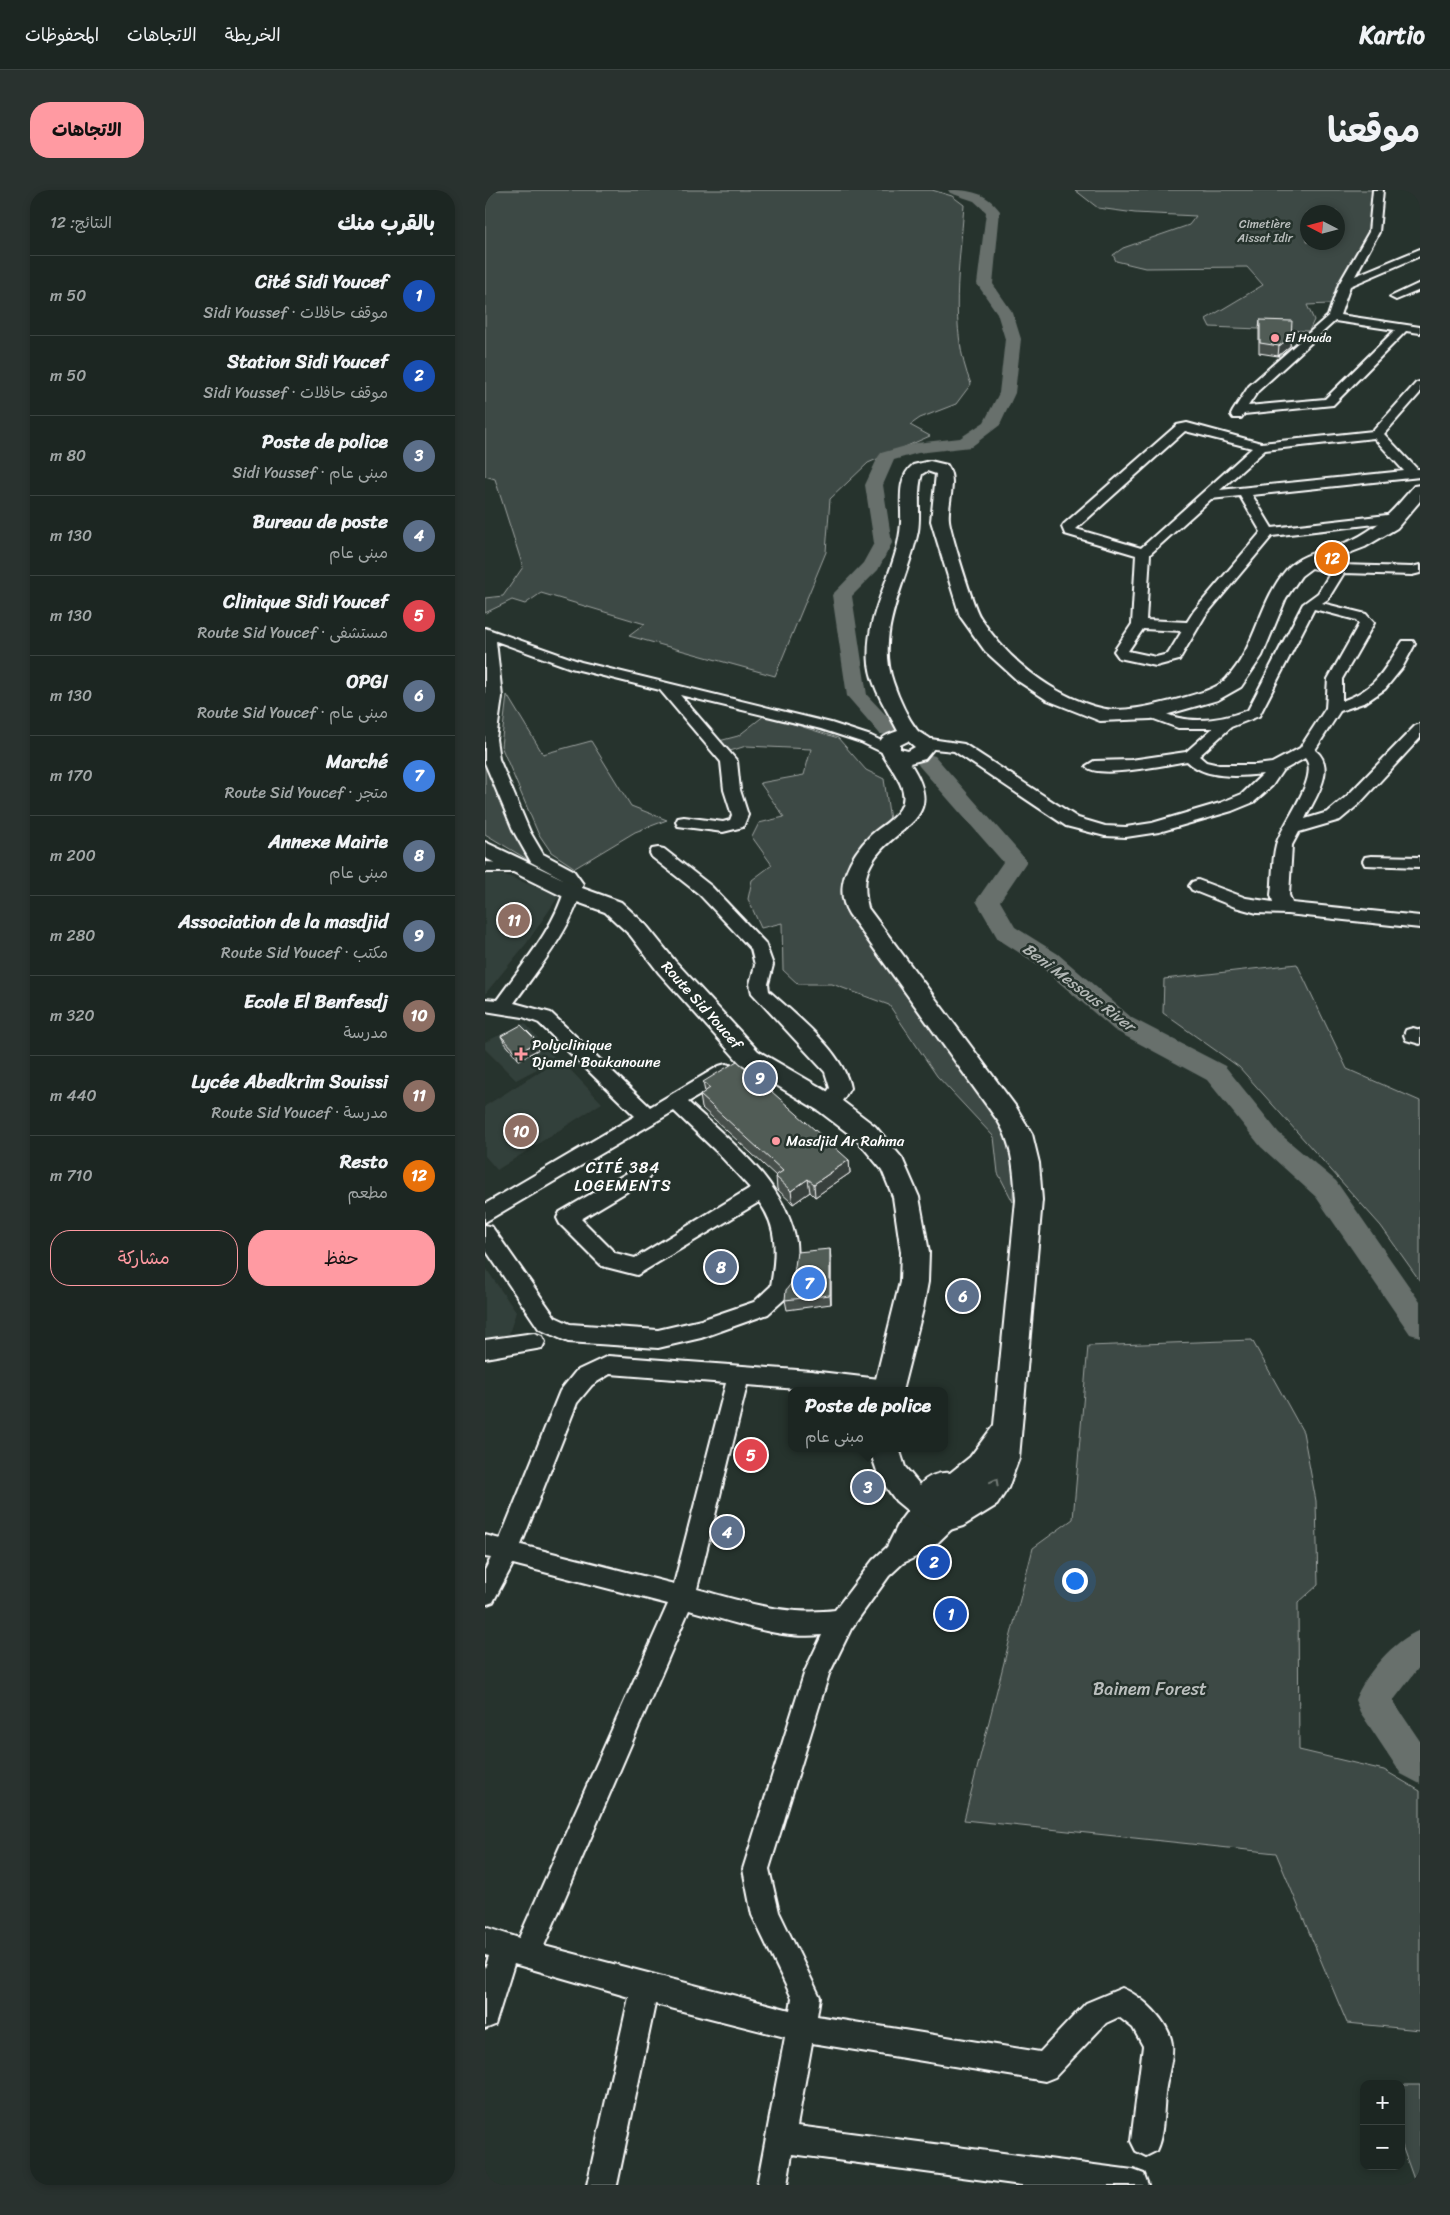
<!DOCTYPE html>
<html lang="ar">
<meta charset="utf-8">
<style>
:root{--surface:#1c2622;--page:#29322f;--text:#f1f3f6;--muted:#a0a5a5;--line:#3a4340;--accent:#ff9aa2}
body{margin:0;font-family:Sriracha,"Playpen Sans Arabic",sans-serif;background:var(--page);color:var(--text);direction:rtl}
.controls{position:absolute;right:15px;bottom:15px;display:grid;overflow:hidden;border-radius:10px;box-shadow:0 2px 8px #0003}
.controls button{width:45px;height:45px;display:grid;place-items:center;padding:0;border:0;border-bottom:1px solid var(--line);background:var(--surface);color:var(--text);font:25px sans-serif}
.compass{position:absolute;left:815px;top:15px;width:45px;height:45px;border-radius:50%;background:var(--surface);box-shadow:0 2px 8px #0003;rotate:276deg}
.you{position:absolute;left:589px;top:1390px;width:18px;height:18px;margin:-12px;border:4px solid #fff;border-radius:50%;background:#1a73e8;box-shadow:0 0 0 8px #1a73e833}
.badge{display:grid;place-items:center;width:32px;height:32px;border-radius:50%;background:var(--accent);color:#fff;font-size:16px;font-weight:700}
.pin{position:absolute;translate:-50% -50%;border:2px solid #fff;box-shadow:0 1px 5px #0006}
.popup{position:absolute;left:303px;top:1197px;width:160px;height:65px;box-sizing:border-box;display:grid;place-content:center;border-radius:10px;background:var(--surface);filter:drop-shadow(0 1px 4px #0005);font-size:16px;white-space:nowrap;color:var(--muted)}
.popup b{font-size:19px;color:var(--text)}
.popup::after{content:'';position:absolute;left:50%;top:100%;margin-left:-10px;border:10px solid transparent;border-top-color:var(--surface)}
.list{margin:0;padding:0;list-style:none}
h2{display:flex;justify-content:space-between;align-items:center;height:65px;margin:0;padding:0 20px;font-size:21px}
h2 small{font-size:16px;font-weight:400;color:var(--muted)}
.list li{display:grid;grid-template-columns:32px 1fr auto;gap:15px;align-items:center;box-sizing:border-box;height:80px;padding:0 20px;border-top:1px solid var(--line)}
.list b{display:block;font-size:19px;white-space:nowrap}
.list p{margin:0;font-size:16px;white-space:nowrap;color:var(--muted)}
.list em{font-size:16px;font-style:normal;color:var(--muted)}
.actions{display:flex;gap:10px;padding:15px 20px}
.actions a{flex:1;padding:11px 0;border:1px solid var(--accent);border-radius:20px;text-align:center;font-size:18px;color:var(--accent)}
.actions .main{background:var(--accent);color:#111}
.map{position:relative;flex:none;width:935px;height:1995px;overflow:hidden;direction:ltr;border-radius:20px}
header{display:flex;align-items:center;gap:30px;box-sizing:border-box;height:70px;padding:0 25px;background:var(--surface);border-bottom:1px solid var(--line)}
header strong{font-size:24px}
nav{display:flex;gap:28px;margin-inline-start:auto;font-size:18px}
.intro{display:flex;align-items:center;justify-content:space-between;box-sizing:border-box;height:120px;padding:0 30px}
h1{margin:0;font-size:35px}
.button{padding:12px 22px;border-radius:20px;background:var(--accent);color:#111;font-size:18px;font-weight:700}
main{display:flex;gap:30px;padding:0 30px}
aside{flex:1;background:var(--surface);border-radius:20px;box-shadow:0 2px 8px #0003}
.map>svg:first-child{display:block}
</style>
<header>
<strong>Kartio</strong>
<nav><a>الخريطة</a><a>الاتجاهات</a><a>المحفوظات</a></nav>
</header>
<div class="intro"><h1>موقعنا</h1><a class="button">الاتجاهات</a></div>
<main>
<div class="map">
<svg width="935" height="1995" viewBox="0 0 935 1995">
<rect width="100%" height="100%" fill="#26332d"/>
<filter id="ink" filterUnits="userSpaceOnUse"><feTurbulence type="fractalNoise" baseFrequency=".02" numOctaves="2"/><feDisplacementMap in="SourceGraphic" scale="10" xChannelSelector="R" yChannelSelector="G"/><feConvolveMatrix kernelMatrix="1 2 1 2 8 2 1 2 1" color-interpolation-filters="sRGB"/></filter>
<g filter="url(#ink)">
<path fill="#333f3a" d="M 0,683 L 20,685 L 74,706 L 41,754 L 0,804 Z
M 40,833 L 71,869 L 31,890 L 0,859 L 0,852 Z
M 75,869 L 117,913 L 12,980 L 0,966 L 0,916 Z
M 0,1077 L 31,1122 L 23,1147 L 0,1149 Z"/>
<path fill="#3e4944" stroke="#9ea4a2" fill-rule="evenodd" d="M 0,0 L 447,0 L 467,6 L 479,15 C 475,74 463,138 486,194 L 471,214 L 435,228 L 425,235 L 445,246 L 383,273 L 345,309 L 341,362 L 290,486 L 144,446 L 160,434 L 56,403 L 40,414 L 27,410 L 0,423 L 0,408 L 18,406 L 38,377 L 10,289 L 0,286 Z
M 590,0 L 889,0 L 887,41 L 845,114 L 822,115 L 829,130 L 824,141 L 725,137 L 721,129 L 778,95 L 762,77 L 660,78 L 631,71 L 628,65 L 638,58 L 704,35 L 711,26 L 650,23 L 613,18 ZM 822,22 L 852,22 L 852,52 L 822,52 Z
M 22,505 L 58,564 L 106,551 L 146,616 L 182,630 L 150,642 L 90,678 L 66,662 L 53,643 L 16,556 Z
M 280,525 L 353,548 L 381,580 L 399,589 L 405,630 L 372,664 L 360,684 L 358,710 L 379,747 L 517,929 L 529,970 L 528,1012 L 513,983 L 509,947 L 452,886 L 404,815 L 347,794 L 313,794 L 298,780 L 297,733 L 276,738 L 263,709 L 267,690 L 287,675 L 267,647 L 274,633 L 299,627 L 275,593 L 319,585 L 326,559 L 261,556 L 242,562 L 234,551 L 253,546 Z
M 0,572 L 40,657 L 78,686 L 50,674 L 0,644 Z
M 812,774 L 862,879 L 935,911 L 935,1091 L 896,1036 L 754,877 L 678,823 L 679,789 Z
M 767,1150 L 818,1242 L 831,1311 L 833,1395 L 813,1413 L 814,1560 L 899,1580 L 935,1601 L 935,1840 L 862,1833 L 791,1663 L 479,1630 L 548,1358 L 588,1329 L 603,1156 Z
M 916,1895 L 935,1895 L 935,1995 L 931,1995 L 916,1953 Z"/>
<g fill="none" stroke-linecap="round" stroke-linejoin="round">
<path fill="#67706c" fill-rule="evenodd" d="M 463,0 C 485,0 501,2 515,21 L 508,94 L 528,123 L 536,149 L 530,203 L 515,235 L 486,257 L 433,263 L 409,270 L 398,295 L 407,353 L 393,380 L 367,406 L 382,505 L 414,539 L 411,544 L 403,545 L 395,544 L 362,506 L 347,405 L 378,373 L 389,353 L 380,295 L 393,267 L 396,263 L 431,253 L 475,248 L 499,232 L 514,203 L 520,149 L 512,123 L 492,94 L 501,22 L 489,11 L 465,3 Z
M 442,564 L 450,566 L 542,671 L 515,711 L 530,737 L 573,764 L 647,828 L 740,876 L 794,943 L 851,991 L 935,1112 L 935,1147 L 925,1144 L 831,1007 L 776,957 L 722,890 L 629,840 L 555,776 L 513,749 L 491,711 L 518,672 L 434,576 L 431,571 L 434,566 Z
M 935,1440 L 935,1476 L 908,1511 L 935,1551 L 935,1594 L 916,1584 L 875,1522 L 870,1510 C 881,1483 908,1451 935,1440 Z"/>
<defs>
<path id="minor" d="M 888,0 L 898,0 L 894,42 L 870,86 L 935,59 L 935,66 L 865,96 L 855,125 L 935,137 L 935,143 L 921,141 L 848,215 L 759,224 L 756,228 L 748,228 L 746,225 L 748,221 L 764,196 L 843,126 L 854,94 L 884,42 ZM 850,131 L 910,140 L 840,209 L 763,216 L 773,201 Z
M 935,93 L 935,100 L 911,110 L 905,107 Z
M 935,192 L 935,203 L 899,244 L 932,279 L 935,279 L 935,287 L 767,305 L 787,338 L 911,324 L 916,325 L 918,328 L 916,331 L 787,346 L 720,426 L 694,470 L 671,476 L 634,468 L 629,461 L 647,434 L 651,365 L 580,344 L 577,337 L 579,334 L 692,235 L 702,233 L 776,253 L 888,241 L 931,193 ZM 700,241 L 767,258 L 656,358 L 591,339 ZM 889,248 L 919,281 L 735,300 L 780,260 ZM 755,306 L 776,342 L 709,421 L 702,432 L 661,430 L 665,364 L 726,309 ZM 658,439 L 697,441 L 683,464 L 671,467 L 643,461 Z
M 822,369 L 855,375 L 927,377 L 935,375 L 935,383 L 927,385 L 859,383 L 843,409 L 837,413 L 881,424 L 889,433 L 857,489 L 857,511 C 893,498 898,480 918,451 L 928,451 L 930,454 L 917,478 L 900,499 L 881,512 L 855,521 L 830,560 C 853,578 829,609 820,629 L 843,622 L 862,606 L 930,536 L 935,534 L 935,548 L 874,614 L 855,630 L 814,642 L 807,655 L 804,705 L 807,713 L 935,726 L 935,738 L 802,724 L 772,723 L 750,717 L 707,700 L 704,696 L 707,692 L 713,690 L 761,708 L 788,712 L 786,705 C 788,689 787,670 791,655 C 796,635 836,586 820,568 L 797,581 L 787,596 L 769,612 L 747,621 L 674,642 L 641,647 L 620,646 L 581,636 L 469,561 L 439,558 L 431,553 L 439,548 L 479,554 L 593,628 L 620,636 L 641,637 L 667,633 L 735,613 L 757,604 L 778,584 C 754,587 720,589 702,571 C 685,574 610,590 601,576 L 609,571 L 646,570 L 701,562 L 728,538 L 693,538 L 661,526 L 658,523 L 661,520 C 672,517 683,526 694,528 C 717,533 742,528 763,520 L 818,414 L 833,403 L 846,382 L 817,376 L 815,373 L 817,370 ZM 829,419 L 871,430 L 874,434 L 843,489 L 841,518 L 815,558 L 787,573 L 771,575 L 734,575 L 721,572 L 714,566 L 746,537 L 774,526 Z
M 0,438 L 96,472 L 346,533 L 386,546 L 411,558 L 413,561 L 405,566 L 376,552 L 336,539 L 195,505 L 252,571 L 255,600 L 263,625 L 258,637 L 238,642 L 193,636 L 191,632 L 193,628 L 199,627 L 238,632 L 245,630 L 247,625 L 239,600 L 236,572 L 175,500 L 86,478 L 11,451 L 17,507 L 11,549 L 14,569 L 45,642 L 58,664 L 88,680 L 98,694 C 88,738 55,776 29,813 L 66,823 L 165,917 L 234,876 L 241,874 L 248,876 L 250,881 L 248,886 L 203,912 C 245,951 297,990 310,1047 C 314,1064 309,1083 307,1100 L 303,1106 L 283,1124 L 216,1148 L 173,1158 L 83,1152 L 54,1139 L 0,1059 L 0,1035 L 7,1037 L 70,1127 L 85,1134 L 173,1140 L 216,1130 L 269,1112 L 286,1096 C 291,1066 294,1038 274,1012 L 152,1085 L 117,1076 L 75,1034 L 72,1028 L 75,1022 L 149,979 L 156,976 L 163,979 L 166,984 L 163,989 L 96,1029 L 130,1063 L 150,1068 L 265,998 L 232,962 L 189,921 L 0,1032 L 0,1014 L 150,926 L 54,833 L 38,827 L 0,821 L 0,809 L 12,810 C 37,775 70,738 81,695 L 76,688 L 46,672 L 29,642 L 0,573 Z
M 173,658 L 179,659 L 226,696 L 280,753 L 288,775 L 283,794 L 284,801 C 310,825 359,862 365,898 C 358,910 351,924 336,919 L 333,914 L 345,898 L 340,882 L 267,803 L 265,794 L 270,775 L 266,759 L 214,704 L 167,667 L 165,663 L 167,659 Z
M 886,666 L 935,667 L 935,677 L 880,675 L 878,671 L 880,667 Z
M 0,672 L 40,674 L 42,678 L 40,682 L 0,682 Z
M 928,838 L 935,840 L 935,854 L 921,850 L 919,845 L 921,840 Z
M 49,1143 L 57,1146 L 60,1152 L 57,1158 L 0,1168 L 0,1150 Z
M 123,1166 L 326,1181 L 403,1190 L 411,1192 L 414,1199 L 338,1201 L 262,1195 L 212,1399 C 260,1412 300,1426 350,1420 L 388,1370 L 402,1357 L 415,1331 L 435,1304 L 443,1301 L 451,1304 L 455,1311 L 440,1334 L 457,1319 L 465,1315 L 473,1319 L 477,1326 L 473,1333 L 444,1361 L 418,1373 L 404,1386 L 366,1439 L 344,1484 L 284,1679 L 294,1722 L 335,1807 L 332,1826 L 555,1862 L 601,1813 L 637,1798 C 657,1806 684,1831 687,1854 C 689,1867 681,1890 680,1904 C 678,1923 679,1944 671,1961 L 661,1966 L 651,1961 L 646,1951 L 658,1856 L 648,1838 L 634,1827 L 621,1833 L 570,1887 L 560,1891 L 327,1853 L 312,1936 L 648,1980 L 659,1984 L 663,1995 L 536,1995 L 307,1964 L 302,1995 L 272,1995 L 300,1847 L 170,1814 L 132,1995 L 102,1995 L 144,1807 L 29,1774 L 10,1835 L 0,1839 L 0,1778 L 4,1766 L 0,1765 L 0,1737 L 34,1748 L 183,1414 L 28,1374 L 8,1412 L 0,1415 L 0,1380 L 6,1368 L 0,1367 L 0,1345 L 15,1349 L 75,1201 L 91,1181 ZM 125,1184 L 241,1193 L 189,1394 L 36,1355 L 92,1213 L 107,1195 ZM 204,1420 C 247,1431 293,1450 337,1445 L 320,1481 L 258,1679 L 267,1725 L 307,1808 L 305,1820 L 59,1756 Z"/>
<path id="major" d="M 445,271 L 462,275 C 473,291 462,312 464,330 C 465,341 489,419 495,427 C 521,469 568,506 616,518 C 636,524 674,514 694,509 C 710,504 731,500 742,488 C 771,458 774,411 802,379 C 817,362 847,359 867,350 C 895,337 909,319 929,296 L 935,295 L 935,311 L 912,338 L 880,357 L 828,377 L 816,386 L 801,408 L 777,466 L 756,497 L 733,510 L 666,529 L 615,531 L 562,510 L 533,491 L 500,461 L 475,426 L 446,331 L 451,284 L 442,281 L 437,284 C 431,303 436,322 433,341 C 423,391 390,440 408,492 C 413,507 422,527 432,540 C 438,547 446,544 450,557 L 440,569 L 425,573 C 465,634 406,634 385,676 C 378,689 380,704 383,718 L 531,917 L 547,944 L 554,973 L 557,1010 L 534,1268 L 523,1298 L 512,1315 L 478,1336 L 458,1342 L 440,1335 L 411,1311 L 394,1287 L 384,1258 L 414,1258 L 420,1277 L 435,1295 C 442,1286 454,1282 465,1283 L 485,1267 L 509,1235 L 531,1010 C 529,982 528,955 513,931 L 364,724 C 347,697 366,665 386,645 C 395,637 408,630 415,619 C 431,593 387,566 396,550 C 399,545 408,543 413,541 C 402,520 387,498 384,474 C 379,420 413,382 416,333 C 417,314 411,288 428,275 ZM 423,551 L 430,557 L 423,561 L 415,559 L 415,555 Z
M 0,652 L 97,698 L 136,712 L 161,735 L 190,771 L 273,861 L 352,907 L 390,936 L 417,968 L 434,1007 L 444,1062 L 443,1092 L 438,1119 L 417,1201 L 388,1201 L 415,1092 L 416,1062 L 408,1007 L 397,980 L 372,950 L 334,921 L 255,873 L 174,783 L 145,745 L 120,722 L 81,708 L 0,668 Z"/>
</defs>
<use href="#minor" stroke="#fff" stroke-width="4"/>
<use href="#major" stroke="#fff" stroke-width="4"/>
<use href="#minor" fill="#26332d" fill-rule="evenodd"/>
<use href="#major" fill="#26332d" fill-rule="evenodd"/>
</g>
<path fill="#464f4b" stroke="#fff" d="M 775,130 L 806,147 L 805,156 L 793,166 L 774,163 L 774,139 Z
M 16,846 L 54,859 L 34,870 L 19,852 Z
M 218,892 L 364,970 L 365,983 L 330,1007 L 325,1002 L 308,1014 L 292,999 L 291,986 L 217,918 L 215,905 L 220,902 Z
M 346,1069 L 346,1114 L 302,1120 L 300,1110 Z"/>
<path fill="#39403d" stroke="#fff" d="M 806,147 L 805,156 L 793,166 L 794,156 Z
M 53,852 L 54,859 L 34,870 L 32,863 Z
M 364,970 L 365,983 L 330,1007 L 329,994 Z
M 323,989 L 325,1002 L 308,1014 L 306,1001 Z
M 345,1059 L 346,1069 L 346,1114 L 345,1105 Z"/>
<path fill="#515c57" stroke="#fff" d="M 775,130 L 807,131 L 806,147 L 794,156 L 775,153 Z
M 36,835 L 53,852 L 32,863 L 16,846 Z
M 252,871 L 364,970 L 329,994 L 323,989 L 306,1001 L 290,986 L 298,981 L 215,905 L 225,898 L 218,892 Z
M 345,1059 L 345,1105 L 300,1110 L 301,1100 L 308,1091 L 312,1062 Z"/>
<defs><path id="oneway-chevron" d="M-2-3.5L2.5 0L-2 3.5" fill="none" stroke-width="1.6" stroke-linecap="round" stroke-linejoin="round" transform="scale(1.25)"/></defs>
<use stroke="#727a76" href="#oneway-chevron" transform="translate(510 1292) rotate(-62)"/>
</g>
<g fill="#ff9aa2" stroke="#26332d" stroke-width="2">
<circle cx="790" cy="148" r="5"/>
<path d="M33.5 856.5h5v5h5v5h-5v5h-5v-5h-5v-5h5z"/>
<circle cx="291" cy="951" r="5"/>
</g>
<g text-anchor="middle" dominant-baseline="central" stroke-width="5" stroke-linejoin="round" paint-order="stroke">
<g font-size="12" fill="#bbbfbe" stroke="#26332d">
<text x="780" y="34">Cimetière<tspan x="780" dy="14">Aissat Idir</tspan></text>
</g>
<g font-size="12" fill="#fff" stroke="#26332d" text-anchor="start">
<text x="800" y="148">El Houda</text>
</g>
<g font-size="15" fill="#fff" stroke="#26332d">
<text transform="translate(217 815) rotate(48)">Route Sid Youcef</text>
</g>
<g font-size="15" fill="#fff" stroke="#26332d" text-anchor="start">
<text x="47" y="855">Polyclinique<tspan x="47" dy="17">Djamel Boukanoune</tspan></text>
<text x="301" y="951">Masdjid Ar Rahma</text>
</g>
<g font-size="16" font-style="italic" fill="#b3b8b6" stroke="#26332d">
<text transform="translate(594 797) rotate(37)">Beni Messous River</text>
</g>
<g font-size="16" letter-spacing="1" fill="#fff" stroke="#26332d">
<text x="138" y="977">CITÉ 384<tspan x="138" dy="18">LOGEMENTS</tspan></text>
</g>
<g font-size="18" fill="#bbbfbe" stroke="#26332d">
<text x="665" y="1499">Bainem Forest</text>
</g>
</g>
</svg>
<div class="controls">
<button>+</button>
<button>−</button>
</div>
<svg class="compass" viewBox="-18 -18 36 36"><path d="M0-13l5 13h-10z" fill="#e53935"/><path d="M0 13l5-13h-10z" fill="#a0a5a5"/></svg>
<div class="you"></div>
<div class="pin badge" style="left:466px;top:1424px;background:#1a4fb4">1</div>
<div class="pin badge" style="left:449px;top:1372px;background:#1a4fb4">2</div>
<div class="pin badge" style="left:383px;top:1297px;background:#5c6f8a">3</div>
<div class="popup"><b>Poste de police</b>مبنى عام</div>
<div class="pin badge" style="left:242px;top:1342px;background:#5c6f8a">4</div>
<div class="pin badge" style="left:266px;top:1265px;background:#e0444e">5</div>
<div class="pin badge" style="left:478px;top:1106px;background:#5c6f8a">6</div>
<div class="pin badge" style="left:324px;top:1093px;background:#3f7fe0">7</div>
<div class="pin badge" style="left:236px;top:1077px;background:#5c6f8a">8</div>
<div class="pin badge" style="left:275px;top:888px;background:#5c6f8a">9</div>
<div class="pin badge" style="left:36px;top:941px;background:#8d6e63">10</div>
<div class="pin badge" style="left:29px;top:730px;background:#8d6e63">11</div>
<div class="pin badge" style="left:847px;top:368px;background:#e8710a">12</div>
</div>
<aside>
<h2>بالقرب منك<small>النتائج: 12</small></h2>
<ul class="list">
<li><span class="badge" style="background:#1a4fb4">1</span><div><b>Cité Sidi Youcef</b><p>موقف حافلات · Sidi Youssef</p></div><em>50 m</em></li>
<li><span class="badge" style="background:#1a4fb4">2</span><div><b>Station Sidi Youcef</b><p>موقف حافلات · Sidi Youssef</p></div><em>50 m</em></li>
<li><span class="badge" style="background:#5c6f8a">3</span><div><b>Poste de police</b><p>مبنى عام · Sidi Youssef</p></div><em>80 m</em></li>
<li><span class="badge" style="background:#5c6f8a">4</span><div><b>Bureau de poste</b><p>مبنى عام</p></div><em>130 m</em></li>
<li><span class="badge" style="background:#e0444e">5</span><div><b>Clinique Sidi Youcef</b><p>مستشفى · Route Sid Youcef</p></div><em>130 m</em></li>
<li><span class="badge" style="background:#5c6f8a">6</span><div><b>OPGI</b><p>مبنى عام · Route Sid Youcef</p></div><em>130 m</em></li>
<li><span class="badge" style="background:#3f7fe0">7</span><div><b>Marché</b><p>متجر · Route Sid Youcef</p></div><em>170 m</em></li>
<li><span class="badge" style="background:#5c6f8a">8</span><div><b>Annexe Mairie</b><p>مبنى عام</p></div><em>200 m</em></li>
<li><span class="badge" style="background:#5c6f8a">9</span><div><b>Association de la masdjid</b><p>مكتب · Route Sid Youcef</p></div><em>280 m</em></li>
<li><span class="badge" style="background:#8d6e63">10</span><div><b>Ecole El Benfesdj</b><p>مدرسة</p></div><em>320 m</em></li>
<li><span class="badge" style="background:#8d6e63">11</span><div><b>Lycée Abedkrim Souissi</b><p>مدرسة · Route Sid Youcef</p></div><em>440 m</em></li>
<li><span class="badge" style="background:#e8710a">12</span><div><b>Resto</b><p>مطعم</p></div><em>710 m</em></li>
</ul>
<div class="actions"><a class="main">حفظ</a><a>مشاركة</a></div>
</aside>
</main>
